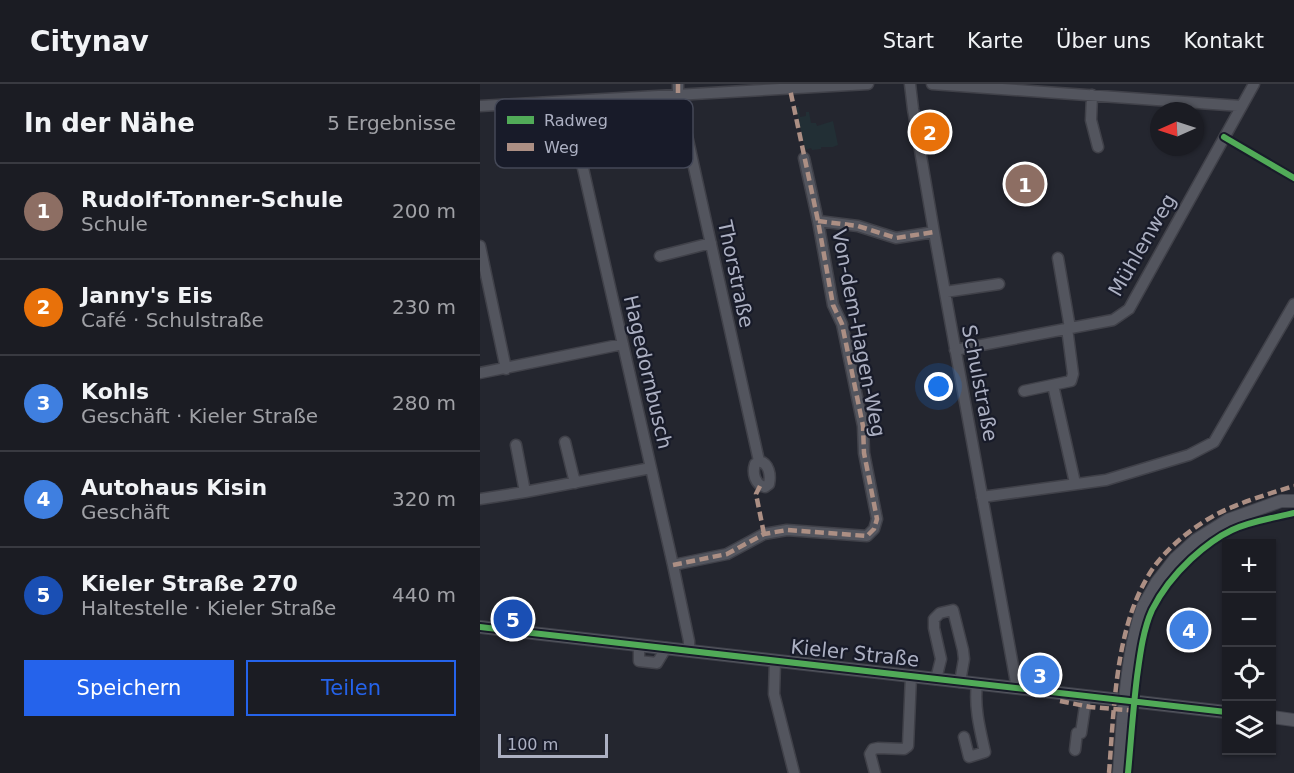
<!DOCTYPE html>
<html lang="de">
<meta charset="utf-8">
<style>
:root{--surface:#1b1c23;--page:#24252b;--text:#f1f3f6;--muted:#a0a1a6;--line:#393a41;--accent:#2563eb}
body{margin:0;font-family:"DejaVu Sans",sans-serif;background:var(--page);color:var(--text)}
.controls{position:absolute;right:18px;bottom:18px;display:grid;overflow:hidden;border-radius:0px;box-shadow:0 2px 4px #0004}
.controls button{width:54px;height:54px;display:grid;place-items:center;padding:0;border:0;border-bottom:2px solid var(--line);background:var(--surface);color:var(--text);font:30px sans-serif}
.compass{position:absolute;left:670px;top:18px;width:54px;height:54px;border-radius:50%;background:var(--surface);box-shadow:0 2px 4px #0004;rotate:267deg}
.scale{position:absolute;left:18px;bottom:15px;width:110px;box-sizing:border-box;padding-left:6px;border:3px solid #acb0c2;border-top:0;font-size:16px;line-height:21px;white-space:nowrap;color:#acb0c2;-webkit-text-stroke:4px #181b29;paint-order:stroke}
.you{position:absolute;left:459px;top:303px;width:21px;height:21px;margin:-15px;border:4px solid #fff;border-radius:50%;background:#1a73e8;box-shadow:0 0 0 9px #1a73e833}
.badge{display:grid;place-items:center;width:39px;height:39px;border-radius:50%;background:var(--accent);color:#fff;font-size:20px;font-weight:700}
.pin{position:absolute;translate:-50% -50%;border:3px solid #fff;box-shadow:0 2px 6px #0006}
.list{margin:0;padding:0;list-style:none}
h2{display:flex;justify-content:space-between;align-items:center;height:78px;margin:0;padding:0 24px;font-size:26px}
h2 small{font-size:20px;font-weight:400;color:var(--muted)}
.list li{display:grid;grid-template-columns:39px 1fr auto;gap:18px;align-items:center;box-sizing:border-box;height:96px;padding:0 24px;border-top:2px solid var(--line)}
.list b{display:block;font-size:22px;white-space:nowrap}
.list p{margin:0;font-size:20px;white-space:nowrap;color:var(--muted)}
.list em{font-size:20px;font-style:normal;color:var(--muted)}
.actions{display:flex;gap:12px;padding:18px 24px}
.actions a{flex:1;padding:14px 0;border:2px solid var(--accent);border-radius:0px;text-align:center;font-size:21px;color:var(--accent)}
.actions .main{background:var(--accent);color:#fff}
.icon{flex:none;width:33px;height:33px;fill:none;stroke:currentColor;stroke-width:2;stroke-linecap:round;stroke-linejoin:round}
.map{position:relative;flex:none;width:814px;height:689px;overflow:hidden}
header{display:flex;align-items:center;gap:36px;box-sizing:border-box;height:84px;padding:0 30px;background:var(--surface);border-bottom:2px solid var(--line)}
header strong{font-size:28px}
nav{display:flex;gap:33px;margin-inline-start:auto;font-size:21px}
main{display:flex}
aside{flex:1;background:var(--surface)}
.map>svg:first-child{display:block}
</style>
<header>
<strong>Citynav</strong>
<nav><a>Start</a><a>Karte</a><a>Über uns</a><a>Kontakt</a></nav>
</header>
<main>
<aside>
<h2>In der Nähe<small>5 Ergebnisse</small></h2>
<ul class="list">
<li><span class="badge" style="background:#8d6e63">1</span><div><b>Rudolf-Tonner-Schule</b><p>Schule</p></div><em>200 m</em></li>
<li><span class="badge" style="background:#e8710a">2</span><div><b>Janny's Eis</b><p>Café · Schulstraße</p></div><em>230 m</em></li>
<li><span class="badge" style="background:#3f7fe0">3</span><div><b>Kohls</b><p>Geschäft · Kieler Straße</p></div><em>280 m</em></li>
<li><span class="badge" style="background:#3f7fe0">4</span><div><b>Autohaus Kisin</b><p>Geschäft</p></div><em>320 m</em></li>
<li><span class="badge" style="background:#1a4fb4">5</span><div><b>Kieler Straße 270</b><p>Haltestelle · Kieler Straße</p></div><em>440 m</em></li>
</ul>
<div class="actions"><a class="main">Speichern</a><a>Teilen</a></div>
</aside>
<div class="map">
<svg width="814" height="689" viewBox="0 0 814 689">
<rect width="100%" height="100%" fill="#24262f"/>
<path fill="#222f35" d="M 319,23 L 320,33 L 326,32 L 326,28 L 329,28 L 331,39 L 336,39 L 337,42 L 353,37 L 358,61 L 353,63 L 341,63 L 341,65 L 332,66 L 331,64 L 325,66 L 316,23 Z"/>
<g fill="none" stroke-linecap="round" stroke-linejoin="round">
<defs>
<path id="minor" d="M 198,0 L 198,11 L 279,377 C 289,379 291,391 289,400 L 285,403 C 275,401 272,389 275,380 L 279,377
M 430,0 L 433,25 L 454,148 L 537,604
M 452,0 L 761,22
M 612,11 L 611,36 L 618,63
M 88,18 L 193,481 L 209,557 L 209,567
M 0,22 L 388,0
M 338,137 L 378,142 L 416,154 L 454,148
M 0,162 L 26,285
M 180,172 L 231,159
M 578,174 L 590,244
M 465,208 L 519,200
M 475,266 L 633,236 L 649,225 L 774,0
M 0,289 L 143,260
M 573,301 L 595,399
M 544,307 L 591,297 L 593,290 L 587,244
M 85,358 L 95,399
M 36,361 L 45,408
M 502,413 L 626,396 L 709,371 L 734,358 L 814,220
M 0,415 L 45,408 L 171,384
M 193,481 L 247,470 L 284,450 L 307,446 L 387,452 L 394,445 L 397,435 L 384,369 L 383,342 L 362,240 L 353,221 L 338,137 L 324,74
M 159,561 L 159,577 L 177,579 L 186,564
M 295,577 L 294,610 L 314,689
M 456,595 L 461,575 L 454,544 L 454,535 L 460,529 L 473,526 L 483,566 L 484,575 L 480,598
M 484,653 L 489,673 L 505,668 C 500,646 494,623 497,600
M 595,666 L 597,649 L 601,649 L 605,622 L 605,612
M 395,689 L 390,670 L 393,665 L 398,664 L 424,665 L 428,662 L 431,592"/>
<path id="major" d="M 663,523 L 677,498 L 695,475 L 716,456 L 748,436 L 801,417 L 814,417
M 0,543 L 746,628
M 792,633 L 814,636
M 639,689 L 643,634"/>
</defs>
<use href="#minor" stroke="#404149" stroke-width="13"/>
<use href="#major" stroke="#41434c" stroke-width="14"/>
<use href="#minor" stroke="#53555e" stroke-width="10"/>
<use href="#major" stroke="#555760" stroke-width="12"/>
<defs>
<path id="major-bridge" d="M 643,634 C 647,596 650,559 663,523"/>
</defs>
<use href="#major-bridge" stroke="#41434c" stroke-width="14" stroke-linecap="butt"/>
<use href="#major-bridge" stroke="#555760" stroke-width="12"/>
<path stroke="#ac8f84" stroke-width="4.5" stroke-dasharray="9 4.5" stroke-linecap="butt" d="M 198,0 L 198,11
M 338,137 L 378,142 L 416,154 L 454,148
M 280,402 L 276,410 L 284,450
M 193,481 L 247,470 L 284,450 L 307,446 L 387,452 L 394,445 L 397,435 L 384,369 L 383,342 L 362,240 L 353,221 L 338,137 L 310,5
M 580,617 L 610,623 L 658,627
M 629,689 C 634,627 635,548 667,494 C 681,468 711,444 737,430 C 761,418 788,410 814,402"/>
<defs>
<path id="cycleway" d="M 744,53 L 814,94
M 0,543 L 746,628
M 648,689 C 651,657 653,625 657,593 C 660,571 663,546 672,526 C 682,506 695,490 711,475 C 723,464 737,453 752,446 C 771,437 794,434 814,429"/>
</defs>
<use href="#cycleway" stroke="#181b29" stroke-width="10"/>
<use href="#cycleway" stroke="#51ab58" stroke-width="6"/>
</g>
<g text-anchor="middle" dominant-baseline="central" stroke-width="4.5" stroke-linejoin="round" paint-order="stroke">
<g font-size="20" fill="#acb0c2" stroke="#181b29">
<text transform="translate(662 161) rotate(-60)">Mühlenweg</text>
<text transform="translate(256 190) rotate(78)">Thorstraße</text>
<text transform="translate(379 249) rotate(79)">Von-dem-Hagen-Weg</text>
<text transform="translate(168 288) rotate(77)">Hagedornbusch</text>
<text transform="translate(500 299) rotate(79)">Schulstraße</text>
<text transform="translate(375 569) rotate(6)">Kieler Straße</text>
</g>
</g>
<rect x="15" y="15" width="198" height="69" rx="9" fill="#181b29" stroke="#444857" stroke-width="1.5"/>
<rect x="27" y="32" width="27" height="8" fill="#51ab58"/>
<rect x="27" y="59" width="27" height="8" fill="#ac8f84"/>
<g font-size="16" fill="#acb0c2">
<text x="64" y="42">Radweg</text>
<text x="64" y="69">Weg</text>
</g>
</svg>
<div class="controls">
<button>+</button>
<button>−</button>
<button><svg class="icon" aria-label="locate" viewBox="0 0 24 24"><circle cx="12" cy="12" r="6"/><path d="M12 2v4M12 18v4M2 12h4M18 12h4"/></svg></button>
<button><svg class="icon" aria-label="layers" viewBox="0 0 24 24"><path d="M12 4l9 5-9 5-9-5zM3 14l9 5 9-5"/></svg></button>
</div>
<svg class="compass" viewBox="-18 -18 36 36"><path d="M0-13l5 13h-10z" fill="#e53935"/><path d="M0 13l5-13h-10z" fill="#a0a1a6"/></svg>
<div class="scale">100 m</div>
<div class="you"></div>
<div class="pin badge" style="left:545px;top:100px;background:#8d6e63">1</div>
<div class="pin badge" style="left:450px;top:48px;background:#e8710a">2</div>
<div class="pin badge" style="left:560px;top:591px;background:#3f7fe0">3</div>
<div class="pin badge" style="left:709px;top:546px;background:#3f7fe0">4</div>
<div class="pin badge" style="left:33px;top:535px;background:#1a4fb4">5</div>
</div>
</main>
